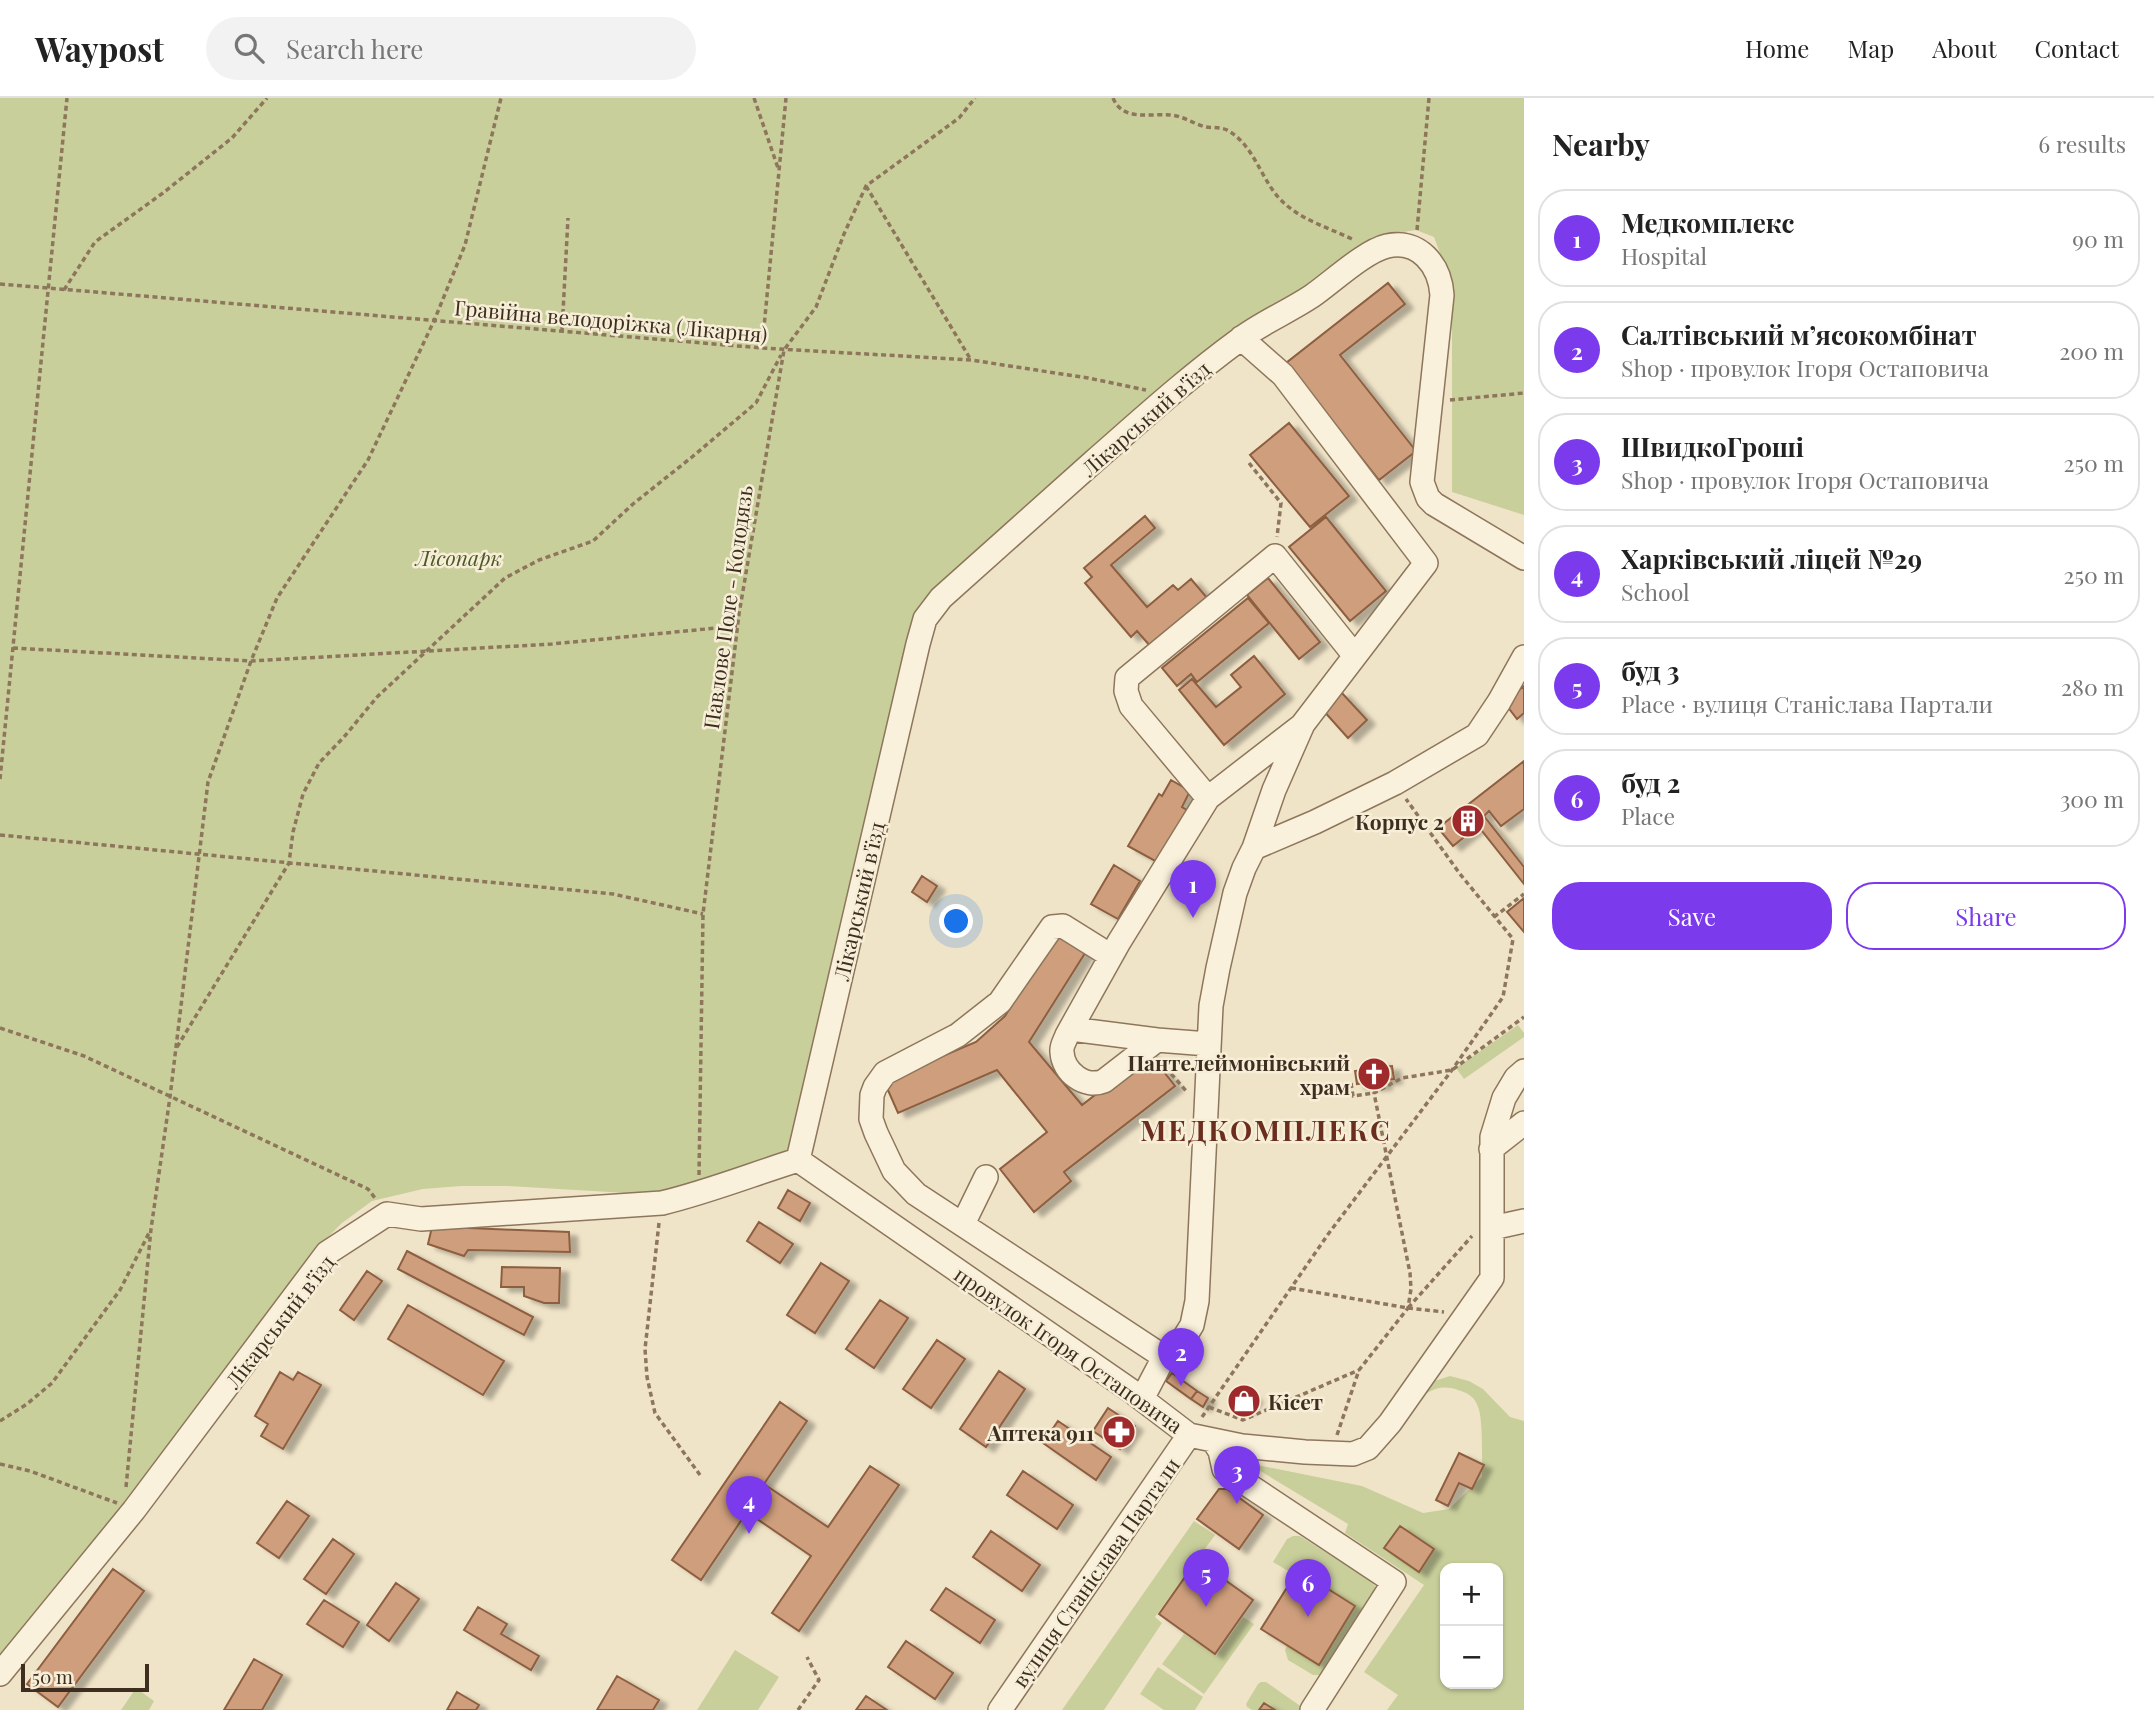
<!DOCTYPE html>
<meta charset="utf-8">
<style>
:root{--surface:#fff;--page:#f2f2f2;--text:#222;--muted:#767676;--line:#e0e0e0;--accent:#7c3aed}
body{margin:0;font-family:"Playfair Display",serif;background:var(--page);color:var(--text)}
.controls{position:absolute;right:21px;bottom:21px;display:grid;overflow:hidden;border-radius:14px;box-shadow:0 2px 5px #0004}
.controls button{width:63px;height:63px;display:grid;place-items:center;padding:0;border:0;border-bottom:2px solid var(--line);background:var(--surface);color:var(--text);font:35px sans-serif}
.scale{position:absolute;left:21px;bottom:18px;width:128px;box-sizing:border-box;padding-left:7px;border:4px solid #3d2e20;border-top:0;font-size:19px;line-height:24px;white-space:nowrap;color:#3d2e20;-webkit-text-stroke:5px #f7eed8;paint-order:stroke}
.you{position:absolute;left:957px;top:824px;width:24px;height:24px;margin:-18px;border:5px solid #fff;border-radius:50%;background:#1a73e8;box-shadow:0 0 0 10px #1a73e833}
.badge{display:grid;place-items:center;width:46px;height:46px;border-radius:50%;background:var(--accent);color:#fff;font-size:23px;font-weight:700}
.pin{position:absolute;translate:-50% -58px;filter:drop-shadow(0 2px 4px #0008)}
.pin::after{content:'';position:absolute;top:37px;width:24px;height:21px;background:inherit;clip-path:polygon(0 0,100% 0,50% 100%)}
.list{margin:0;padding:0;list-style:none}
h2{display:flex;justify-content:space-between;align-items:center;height:91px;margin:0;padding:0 28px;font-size:30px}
h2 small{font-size:23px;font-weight:400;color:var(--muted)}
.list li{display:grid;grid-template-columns:46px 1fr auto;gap:21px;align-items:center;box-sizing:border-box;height:98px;margin:0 14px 14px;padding:0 14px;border:2px solid var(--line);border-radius:28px}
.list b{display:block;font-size:26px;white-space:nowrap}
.list p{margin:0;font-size:23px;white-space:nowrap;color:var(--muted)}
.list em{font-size:23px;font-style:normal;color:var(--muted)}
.actions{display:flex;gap:14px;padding:21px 28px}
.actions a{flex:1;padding:16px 0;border:2px solid var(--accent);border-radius:28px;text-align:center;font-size:24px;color:var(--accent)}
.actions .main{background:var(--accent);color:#fff}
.icon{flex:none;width:38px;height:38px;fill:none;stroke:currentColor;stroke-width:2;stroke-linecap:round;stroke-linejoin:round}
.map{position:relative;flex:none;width:1524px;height:1612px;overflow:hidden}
header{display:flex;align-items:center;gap:42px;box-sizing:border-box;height:98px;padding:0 35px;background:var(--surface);border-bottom:2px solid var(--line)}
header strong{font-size:33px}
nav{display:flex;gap:38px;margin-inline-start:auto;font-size:24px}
.search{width:490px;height:63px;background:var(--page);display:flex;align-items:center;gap:18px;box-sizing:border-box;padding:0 24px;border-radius:38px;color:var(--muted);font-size:26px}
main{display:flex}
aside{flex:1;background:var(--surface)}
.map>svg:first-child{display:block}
</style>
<header>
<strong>Waypost</strong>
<div class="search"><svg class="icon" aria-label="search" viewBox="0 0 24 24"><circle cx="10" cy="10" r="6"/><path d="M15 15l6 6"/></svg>Search here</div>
<nav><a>Home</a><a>Map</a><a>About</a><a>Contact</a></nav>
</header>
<main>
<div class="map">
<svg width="1524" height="1612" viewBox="0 0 1524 1612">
<defs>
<filter id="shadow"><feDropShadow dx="8" dy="4.5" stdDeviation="2" flood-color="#0004"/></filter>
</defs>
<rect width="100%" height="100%" fill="#f0e4c8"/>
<path fill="#c9cf9b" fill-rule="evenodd" d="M 0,0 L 1524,0 L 1524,417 L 1452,394 L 1452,188 L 1434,139 L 1416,132 L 1372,139 L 942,495 L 790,1055 L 660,1097 L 507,1088 L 461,1088 L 423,1091 L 372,1103 L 342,1125 L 315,1152 L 271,1216 L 0,1563 Z
M 1518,927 L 1524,935 L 1524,939 L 1464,981 L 1456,970 Z
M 1450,1278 L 1469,1283 L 1483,1291 L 1510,1319 L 1524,1323 L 1524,1612 L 1387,1612 L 1398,1597 L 1364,1574 L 1424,1487 L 1345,1435 L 1348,1426 L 1247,1365 L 1362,1388 L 1423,1415 L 1449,1411 L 1482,1379 C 1482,1364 1483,1319 1478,1309 C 1475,1299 1468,1295 1458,1292 C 1446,1288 1438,1289 1427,1295 L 1423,1293 L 1428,1285 ZM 1445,1470 L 1498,1470 L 1498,1586 L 1445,1586 Z
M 1194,1423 L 1215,1437 L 1155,1519 L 1162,1525 L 1104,1612 L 1062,1612 Z
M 1293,1438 L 1300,1438 L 1369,1482 L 1376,1489 L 1376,1497 L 1321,1577 L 1313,1577 L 1288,1562 L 1285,1552 L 1287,1547 L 1319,1566 L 1355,1508 L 1298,1472 L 1295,1477 L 1273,1464 L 1287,1441 Z
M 1243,1519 L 1254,1526 L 1204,1596 L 1162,1566 L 1184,1536 L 1216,1558 Z
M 735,1552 L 779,1579 L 758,1612 L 697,1612 Z
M 1158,1569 L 1203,1599 L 1195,1612 L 1164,1612 L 1140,1596 Z
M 1261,1584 L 1266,1584 L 1306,1612 L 1275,1612 L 1265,1605 L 1259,1612 L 1252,1612 L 1247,1609 L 1246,1606 L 1258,1586 Z
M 136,1590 L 154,1603 L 149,1612 L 121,1612 Z"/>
<path fill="#cf9f7d" stroke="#8d5f41" stroke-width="2" filter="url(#shadow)" d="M 1388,185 L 1405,206 L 1340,257 L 1416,353 L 1379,382 L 1286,265 Z
M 1289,325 L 1349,398 L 1310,429 L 1250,357 Z
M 1145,418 L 1155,430 L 1111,467 L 1147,509 L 1173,487 L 1178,492 L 1191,481 L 1208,501 L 1151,549 L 1137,533 L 1131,539 L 1085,485 L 1092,479 L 1084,470 Z
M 1326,419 L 1386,493 L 1350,523 L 1289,449 Z
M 1268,480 L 1320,544 L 1299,561 L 1247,497 Z
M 1248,500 L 1269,525 L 1197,584 L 1191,576 L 1177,588 L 1162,570 Z
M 1254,558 L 1285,596 L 1224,647 L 1179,592 L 1192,581 L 1216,609 L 1241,589 L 1231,577 Z
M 1524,588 L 1524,615 L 1517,621 L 1504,604 Z
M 1341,594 L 1367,622 L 1348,640 L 1322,611 Z
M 1524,663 L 1524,711 L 1501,728 L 1489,713 L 1484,718 L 1524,769 L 1524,786 L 1478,728 L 1453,748 L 1438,730 Z
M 1171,682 L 1190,693 L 1182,709 L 1187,712 L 1157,764 L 1128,748 L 1159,696 L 1162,698 Z
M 1114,767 L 1140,783 L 1118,821 L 1091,806 Z
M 922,778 L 937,788 L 927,804 L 912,794 Z
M 1524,800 L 1524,834 L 1507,814 Z
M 1058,834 L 1087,852 L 1029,944 L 1082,1007 L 1149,955 L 1175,988 L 1064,1074 L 1071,1083 L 1034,1114 L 1000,1071 L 1047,1034 L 997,972 L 898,1015 L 884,983 L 976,944 L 1005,918 Z
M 1381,963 L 1381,969 L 1392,968 L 1394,981 L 1383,982 L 1384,987 L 1372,988 L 1371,984 L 1357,986 L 1355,973 L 1369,971 L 1368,965 Z
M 788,1092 L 810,1105 L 800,1123 L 778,1110 Z
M 759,1124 L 793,1146 L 780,1165 L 747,1143 Z
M 441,1125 L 468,1130 L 569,1134 L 570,1154 L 468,1152 L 464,1158 L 428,1146 L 432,1129 Z
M 407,1153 L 533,1219 L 524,1237 L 398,1171 Z
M 821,1165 L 849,1183 L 815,1235 L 787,1217 Z
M 502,1169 L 560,1170 L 559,1205 L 544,1205 L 524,1198 L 524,1189 L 501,1189 Z
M 367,1173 L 382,1183 L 354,1222 L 340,1212 Z
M 880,1202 L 908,1220 L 874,1270 L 846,1251 Z
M 408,1207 L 504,1263 L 483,1297 L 388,1241 Z
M 937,1242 L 965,1261 L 931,1310 L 903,1291 Z
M 999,1273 L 1025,1291 L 986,1349 L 960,1331 Z
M 280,1274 L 293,1282 L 298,1274 L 321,1287 L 283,1351 L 261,1338 L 268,1326 L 255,1318 Z
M 1172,1275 L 1197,1293 L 1191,1301 L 1166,1283 Z
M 1244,1292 L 1255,1300 L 1246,1312 L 1235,1304 Z
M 1197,1293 L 1208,1300 L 1203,1309 L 1191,1301 Z
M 780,1304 L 807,1323 L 764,1386 L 828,1429 L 870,1368 L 899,1387 L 799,1533 L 772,1515 L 811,1458 L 747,1414 L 701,1482 L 672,1462 Z
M 1108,1310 L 1135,1328 L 1120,1351 L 1093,1333 Z
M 1058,1323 L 1111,1359 L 1096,1382 L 1043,1345 Z
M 1459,1355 L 1484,1367 L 1472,1391 L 1459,1385 L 1448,1408 L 1436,1402 Z
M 1023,1373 L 1073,1407 L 1057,1431 L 1007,1397 Z
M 1219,1391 L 1227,1391 L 1263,1417 L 1239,1451 L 1197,1421 Z
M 287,1403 L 309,1418 L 279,1460 L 257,1445 Z
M 1400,1428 L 1434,1451 L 1419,1474 L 1384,1450 Z
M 991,1433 L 1040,1467 L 1022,1493 L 973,1459 Z
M 333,1441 L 354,1456 L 326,1496 L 304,1481 Z
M 1197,1462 L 1253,1502 L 1215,1556 L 1159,1516 Z
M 113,1471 L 144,1493 L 58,1609 L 27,1586 Z
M 1298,1472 L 1355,1508 L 1319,1567 L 1261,1531 Z
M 396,1485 L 419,1501 L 389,1543 L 367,1527 Z
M 946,1490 L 995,1522 L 980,1545 L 931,1512 Z
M 324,1502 L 359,1524 L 343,1549 L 307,1526 Z
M 478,1509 L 507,1526 L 501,1536 L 539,1558 L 531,1572 L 464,1532 Z
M 906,1543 L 953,1575 L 935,1601 L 888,1569 Z
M 254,1561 L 282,1577 L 262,1612 L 224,1612 Z
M 617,1578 L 659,1602 L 653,1612 L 597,1612 Z
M 457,1594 L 479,1607 L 476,1612 L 447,1612 Z
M 866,1598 L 887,1612 L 856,1612 Z
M 1264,1605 L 1275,1612 L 1259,1612 Z"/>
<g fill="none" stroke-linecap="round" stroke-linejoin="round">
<defs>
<path id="minor" d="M 1241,240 L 1283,277 L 1426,465 L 1355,558
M 1208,700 L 1131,608 L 1126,593 L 1127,580 L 1275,458 L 1355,558 L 1303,626 L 1274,692 L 1254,750
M 1111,858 L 1063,828 L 1052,829 L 1000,904 L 958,937 L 885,975 L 875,989 L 872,997 L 871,1021 L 876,1035 L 894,1073 L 916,1096 L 1164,1259
M 1071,931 L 1157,942
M 1208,946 L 1157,942 L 1104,983 C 1085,991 1063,974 1062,954 C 1061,948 1065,943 1067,937 L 1119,844 L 1208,700 L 1301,628
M 1491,1051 L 1524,1025
M 798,1062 L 918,546 L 925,521 L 941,500 C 991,455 1042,410 1092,365 C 1140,323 1187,280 1239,242 C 1261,225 1288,214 1312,198 C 1331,185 1365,153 1387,148 C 1419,141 1440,167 1442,197 L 1422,384 L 1428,400 L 1434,406 L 1524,460
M 798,1062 L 1130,1292 L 1189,1337 L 1242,1348 L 1305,1354 L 1353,1356 L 1368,1350 L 1390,1325 L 1492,1180 L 1492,1039 L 1504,1000 L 1516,980 L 1524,973
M 963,1126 L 986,1079
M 1492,1130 L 1524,1123
M 1142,1301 L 1164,1259 L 1184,1240 L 1192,1227 L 1197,1203 L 1211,908 L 1218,870 L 1235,795 L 1244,770 L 1254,750 L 1315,724 L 1395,685 L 1477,637 L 1499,604 L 1524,559
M 1213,1342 L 1220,1353 L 1224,1371 L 1394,1484 L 1312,1612
M 0,1576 L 134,1412 L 327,1155 L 387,1116 L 421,1121 L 662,1105 C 708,1094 753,1076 798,1062
M 1000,1612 L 1189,1337"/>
</defs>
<use href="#minor" stroke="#8d765c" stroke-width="26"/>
<path stroke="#8d765c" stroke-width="3.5" stroke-dasharray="5 3.5" stroke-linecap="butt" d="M 754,0 L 778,70
M 1113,0 C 1123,24 1150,15 1171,17 C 1183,18 1194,26 1206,29 C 1213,30 1221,29 1227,32 C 1254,47 1260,79 1279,100 C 1299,122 1328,129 1354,142
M 866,88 L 971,262
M 1417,132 L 1429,0
M 0,186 L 762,250 L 971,262 L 1088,280 L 1146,292
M 64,192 L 95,144 L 163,95 L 232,40 L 267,0
M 562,233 L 568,120
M 762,250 L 786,0
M 1450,302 L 1524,295
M 1249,365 L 1281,405 L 1277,439
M 13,550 L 251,563 L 552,546 L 737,528
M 0,681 L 67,0
M 0,737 L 613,796 L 703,816
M 1494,819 L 1524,796
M 0,930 L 84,958 L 368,1091 L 375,1100
M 177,949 L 289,765 L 293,734 L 303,696 L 319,665 L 344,639 L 377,599 L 505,480 L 539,462 L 593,443 L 633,406 L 692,359 L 756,305 L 781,257
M 1160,963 L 1187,994
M 1351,985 L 1353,998 L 1374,995
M 699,1077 L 703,816 L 739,516 L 784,252 L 816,209 L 844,136 L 866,88 L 959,20 L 975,0
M 659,1125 L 645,1251 L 647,1279 L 655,1315 L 700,1377
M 1291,1190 L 1408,1210 L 1472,1138
M 1408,1210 L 1444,1214
M 1209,1309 L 1243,1322 L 1359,1272
M 1202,1319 L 1329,1135 L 1452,972 L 1503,899 L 1513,841 L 1460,776 L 1406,701
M 0,1323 L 27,1306 L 52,1285 L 120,1192 L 149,1135
M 1337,1337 L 1359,1272 L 1408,1210 L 1411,1191 L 1410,1175 L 1374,995 L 1402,980 L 1452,972 L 1524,919
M 0,1366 L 30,1373 L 117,1405
M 126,1389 L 151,1131 L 170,999 L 208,684 L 251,563 L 277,500 L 368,362 L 434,223 L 465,147 L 501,0
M 798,1612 L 819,1582 L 807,1559"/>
<use href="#minor" stroke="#faf1dc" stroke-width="23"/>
</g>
<defs>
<symbol id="building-disc" viewBox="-11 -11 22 22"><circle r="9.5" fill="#9e2a2b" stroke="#f7eed8"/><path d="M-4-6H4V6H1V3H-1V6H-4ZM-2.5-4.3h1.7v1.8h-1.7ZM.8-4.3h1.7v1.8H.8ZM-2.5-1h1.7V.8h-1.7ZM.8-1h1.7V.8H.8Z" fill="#fff"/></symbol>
<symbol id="church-disc" viewBox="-11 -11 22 22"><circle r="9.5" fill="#9e2a2b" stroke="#f7eed8"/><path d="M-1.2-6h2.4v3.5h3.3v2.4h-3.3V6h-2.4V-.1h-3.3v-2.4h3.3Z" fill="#fff"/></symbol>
<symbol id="shop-disc" viewBox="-11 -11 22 22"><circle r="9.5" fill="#9e2a2b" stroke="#f7eed8"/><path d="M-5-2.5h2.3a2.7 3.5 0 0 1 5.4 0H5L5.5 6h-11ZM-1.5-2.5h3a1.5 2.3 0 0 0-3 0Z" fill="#fff"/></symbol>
<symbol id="pharmacy-disc" viewBox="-11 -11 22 22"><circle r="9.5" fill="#9e2a2b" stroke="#f7eed8"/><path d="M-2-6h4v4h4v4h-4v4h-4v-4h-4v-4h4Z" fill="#fff"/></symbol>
</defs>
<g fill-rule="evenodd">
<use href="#building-disc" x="1449" y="704" width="38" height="38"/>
<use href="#church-disc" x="1355" y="957" width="38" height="38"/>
<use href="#shop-disc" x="1225" y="1284" width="38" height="38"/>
<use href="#pharmacy-disc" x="1100" y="1315" width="38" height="38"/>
</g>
<g text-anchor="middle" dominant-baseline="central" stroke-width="5" stroke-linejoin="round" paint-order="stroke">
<g font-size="21" fill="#3d2e20" stroke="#f7eed8">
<text transform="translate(611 222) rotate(5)">Гравійна велодоріжка (Лікарня)</text>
<text transform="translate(1145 320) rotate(-41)">Лікарський в'їзд</text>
<text transform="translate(727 509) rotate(-82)">Павлове Поле - Колодязь</text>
<text transform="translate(858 803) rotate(-77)">Лікарський в'їзд</text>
<text transform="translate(279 1223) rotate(-52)">Лікарський в'їзд</text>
<text transform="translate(1069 1251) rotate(35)">провулок Ігоря Остаповича</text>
<text transform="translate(1095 1474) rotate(-55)">вулиця Станіслава Партали</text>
</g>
<g font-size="21" font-style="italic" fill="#4d5a26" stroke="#f7eed8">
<text x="459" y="459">Лісопарк</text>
</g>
<g font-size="21" font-weight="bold" fill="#3d2e20" stroke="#f7eed8" text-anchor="end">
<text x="1444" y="723">Корпус 2</text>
<text x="1350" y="964">Пантелеймонівський<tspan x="1350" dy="24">храм</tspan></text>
<text x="1268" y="1303" text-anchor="start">Кісет</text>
<text x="1094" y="1334">Аптека 911</text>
</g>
<g font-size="28" font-weight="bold" letter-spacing="2" fill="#6b2e1e" stroke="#f7eed8">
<text x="1266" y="1031">МЕДКОМПЛЕКС</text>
</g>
</g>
</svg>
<div class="controls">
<button>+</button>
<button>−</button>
</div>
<div class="scale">50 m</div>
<div class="you"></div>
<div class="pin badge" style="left:1193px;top:820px">1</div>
<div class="pin badge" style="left:1181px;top:1288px">2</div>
<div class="pin badge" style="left:1237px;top:1406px">3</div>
<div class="pin badge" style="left:749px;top:1436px">4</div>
<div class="pin badge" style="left:1206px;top:1509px">5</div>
<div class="pin badge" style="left:1308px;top:1519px">6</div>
</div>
<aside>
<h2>Nearby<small>6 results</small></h2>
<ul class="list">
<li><span class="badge">1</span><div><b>Медкомплекс</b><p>Hospital</p></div><em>90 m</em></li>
<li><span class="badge">2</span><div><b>Салтівський мʼясокомбінат</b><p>Shop · провулок Ігоря Остаповича</p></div><em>200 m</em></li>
<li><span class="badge">3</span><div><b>ШвидкоГроші</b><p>Shop · провулок Ігоря Остаповича</p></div><em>250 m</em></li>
<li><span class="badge">4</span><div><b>Харківський ліцей №29</b><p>School</p></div><em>250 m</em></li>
<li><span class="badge">5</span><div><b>буд 3</b><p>Place · вулиця Станіслава Партали</p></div><em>280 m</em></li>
<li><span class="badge">6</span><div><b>буд 2</b><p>Place</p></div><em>300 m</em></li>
</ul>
<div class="actions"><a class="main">Save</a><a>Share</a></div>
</aside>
</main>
